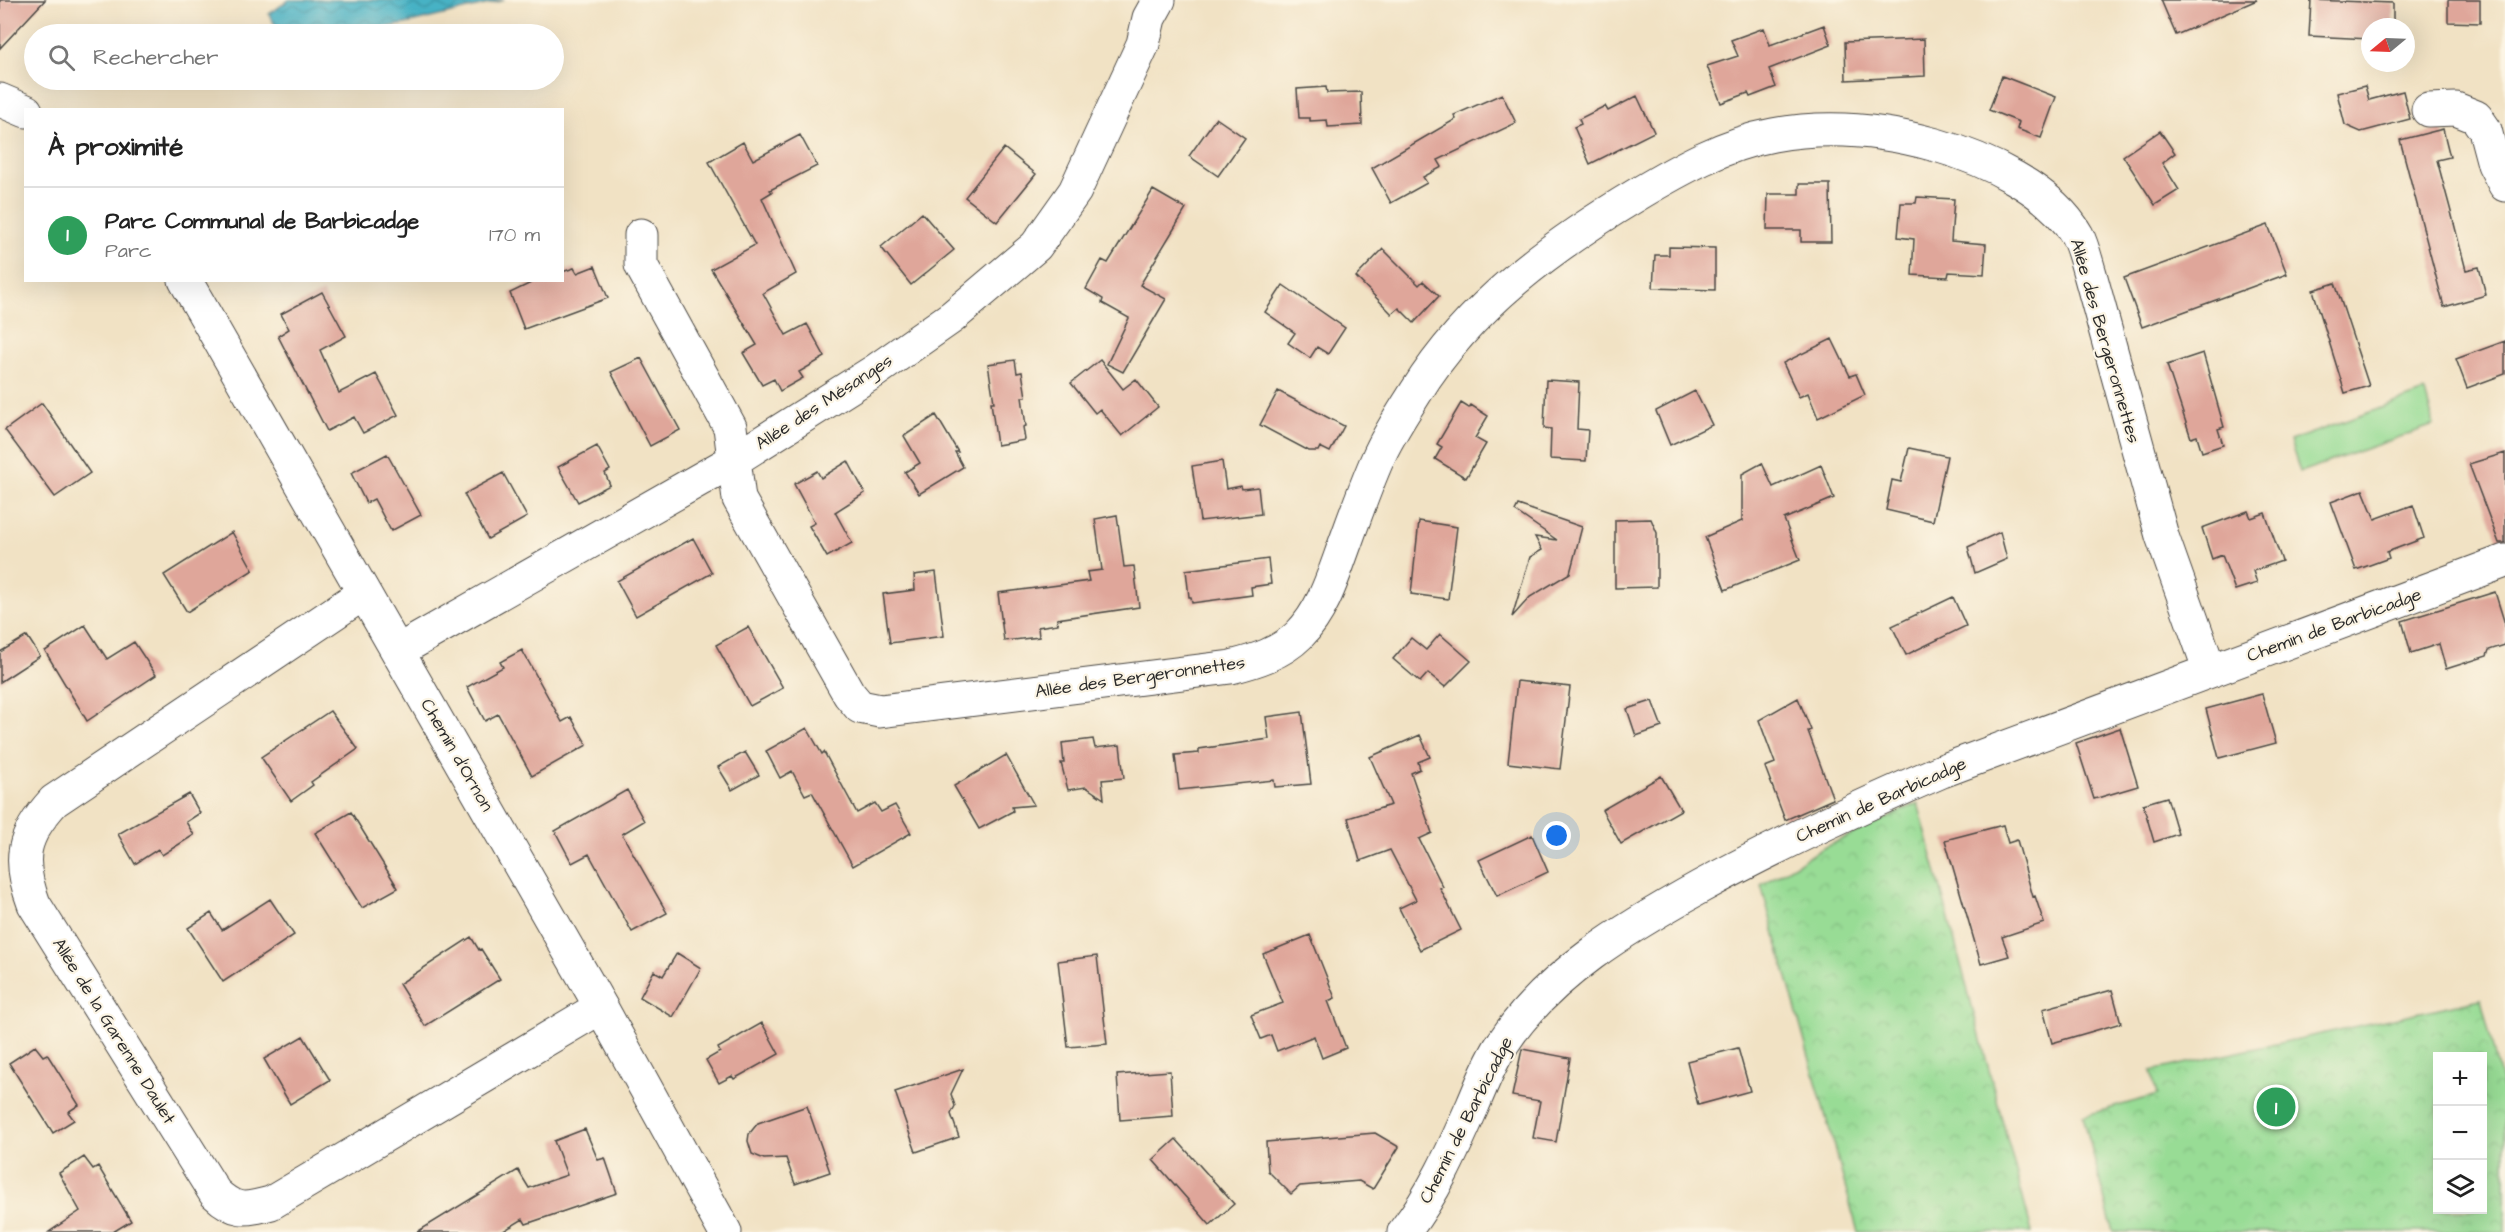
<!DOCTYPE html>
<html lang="fr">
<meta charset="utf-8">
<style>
:root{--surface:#fff;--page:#f6f6f6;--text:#222;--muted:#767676;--line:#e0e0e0;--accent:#1f6fb2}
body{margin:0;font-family:"Architects Daughter",sans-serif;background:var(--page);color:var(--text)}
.controls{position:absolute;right:18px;bottom:18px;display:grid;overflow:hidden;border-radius:0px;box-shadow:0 6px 24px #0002}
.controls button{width:54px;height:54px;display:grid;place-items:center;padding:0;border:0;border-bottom:2px solid var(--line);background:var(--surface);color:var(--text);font:30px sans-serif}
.compass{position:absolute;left:2361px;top:18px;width:54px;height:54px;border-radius:50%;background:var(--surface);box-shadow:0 6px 24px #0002;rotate:251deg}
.you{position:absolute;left:1557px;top:836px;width:21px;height:21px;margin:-15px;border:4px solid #fff;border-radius:50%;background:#1a73e8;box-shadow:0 0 0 9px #1a73e833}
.badge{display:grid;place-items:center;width:39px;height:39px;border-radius:50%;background:var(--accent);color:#fff;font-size:20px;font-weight:700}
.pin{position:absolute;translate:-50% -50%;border:3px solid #fff;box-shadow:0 2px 6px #0006}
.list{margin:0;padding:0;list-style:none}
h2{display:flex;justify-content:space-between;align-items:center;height:78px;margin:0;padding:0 24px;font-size:26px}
h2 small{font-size:20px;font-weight:400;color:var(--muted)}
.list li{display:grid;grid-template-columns:39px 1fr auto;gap:18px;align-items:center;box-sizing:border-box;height:96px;padding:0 24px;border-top:2px solid var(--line)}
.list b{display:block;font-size:22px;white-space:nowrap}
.list p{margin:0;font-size:20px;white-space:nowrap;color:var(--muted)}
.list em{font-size:20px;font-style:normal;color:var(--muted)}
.icon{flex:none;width:33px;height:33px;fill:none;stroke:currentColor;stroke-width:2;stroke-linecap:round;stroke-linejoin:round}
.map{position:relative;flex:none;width:2505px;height:1232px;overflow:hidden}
.search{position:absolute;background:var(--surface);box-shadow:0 6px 24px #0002;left:24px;top:24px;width:540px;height:66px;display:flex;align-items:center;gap:15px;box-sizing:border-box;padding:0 21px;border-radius:33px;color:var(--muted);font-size:22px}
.panel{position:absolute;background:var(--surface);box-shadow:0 6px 24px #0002;left:24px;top:108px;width:540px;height:174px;border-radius:0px}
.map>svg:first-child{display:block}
</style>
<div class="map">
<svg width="2505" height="1232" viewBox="0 0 2505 1232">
<defs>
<pattern id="park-crowns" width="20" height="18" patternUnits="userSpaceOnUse" patternTransform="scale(1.5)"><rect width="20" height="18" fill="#98dc95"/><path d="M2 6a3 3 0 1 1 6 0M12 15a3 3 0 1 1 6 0" fill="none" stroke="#83bd81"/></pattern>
<pattern id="water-waves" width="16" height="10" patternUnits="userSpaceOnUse" patternTransform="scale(1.5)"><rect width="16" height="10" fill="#47b2c5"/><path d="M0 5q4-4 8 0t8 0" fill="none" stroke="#3b91a0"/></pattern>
</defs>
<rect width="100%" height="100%" fill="#fcf5e5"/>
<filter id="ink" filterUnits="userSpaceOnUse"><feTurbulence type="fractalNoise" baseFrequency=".0167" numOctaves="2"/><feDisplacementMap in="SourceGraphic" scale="12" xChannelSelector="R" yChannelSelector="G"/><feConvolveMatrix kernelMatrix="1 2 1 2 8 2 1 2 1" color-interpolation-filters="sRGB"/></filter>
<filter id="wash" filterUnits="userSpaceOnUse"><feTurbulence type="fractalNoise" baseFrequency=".008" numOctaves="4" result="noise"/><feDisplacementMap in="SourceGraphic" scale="24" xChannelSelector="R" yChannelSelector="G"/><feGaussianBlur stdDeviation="1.35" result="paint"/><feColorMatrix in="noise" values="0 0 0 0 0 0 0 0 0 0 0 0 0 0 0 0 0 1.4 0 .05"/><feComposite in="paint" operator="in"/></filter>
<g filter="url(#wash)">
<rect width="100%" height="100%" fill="#f1e2c4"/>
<path fill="url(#park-crowns)" stroke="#628460" stroke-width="1.5" fill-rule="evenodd" d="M 1918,803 L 2032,1232 L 1858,1232 L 1761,885 L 1825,847 Z
M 2481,999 L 2505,1098 L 2505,1232 L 2113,1232 L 2083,1116 L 2157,1095 L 2151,1071 ZM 2438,1056 L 2482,1056 L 2482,1210 L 2438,1210 Z"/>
<path fill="#98dc95" stroke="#628460" stroke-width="1.5" d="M 2425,392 L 2434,425 L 2300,472 L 2290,441 Z"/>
<path fill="url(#water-waves)" stroke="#396e78" stroke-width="1.5" d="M 289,0 L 505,0 L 406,24 L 344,34 L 287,34 L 276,27 L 269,14 Z"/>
<g id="blocks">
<path fill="#dfa69a" d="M 0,0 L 45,0 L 0,48 Z
M 2161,0 L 2257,0 L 2176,35 Z
M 2311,0 L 2393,3 L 2393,27 L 2370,27 L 2370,39 L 2309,36 Z
M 2448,0 L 2480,0 L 2480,23 L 2448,22 Z
M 1824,25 L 1831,45 L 1769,69 L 1776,87 L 1750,97 L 1748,93 L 1721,103 L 1707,66 L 1738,56 L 1731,40 L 1764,28 L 1770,45 Z
M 1924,39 L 1925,76 L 1846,80 L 1845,42 Z
M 2002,76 L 2056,97 L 2041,138 L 2017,129 L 2019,122 L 1989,110 Z
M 2365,86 L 2369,100 L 2403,91 L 2410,119 L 2361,132 L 2345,125 L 2337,93 Z
M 1326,87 L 1327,93 L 1361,92 L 1362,125 L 1328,127 L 1327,120 L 1310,121 L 1310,118 L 1299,118 L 1297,89 Z
M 1502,94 L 1516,123 L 1438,160 L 1442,167 L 1423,177 L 1427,183 L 1391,203 L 1372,168 L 1456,119 L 1454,115 Z
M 1637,96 L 1654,132 L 1590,164 L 1574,127 L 1581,124 L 1579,119 L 1605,106 L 1608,111 Z
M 1216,118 L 1245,138 L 1218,176 L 1189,156 Z
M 2443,129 L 2450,157 L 2437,160 L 2450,208 L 2466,270 L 2479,267 L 2486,295 L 2444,307 L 2400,140 Z
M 2160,131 L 2175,153 L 2162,163 L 2179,190 L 2155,205 L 2123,156 Z
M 800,135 L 817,166 L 770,190 L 772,192 L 762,198 L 796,274 L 763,293 L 786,335 L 807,324 L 825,357 L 799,372 L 803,378 L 780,391 L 774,379 L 762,385 L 743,353 L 757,345 L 711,269 L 755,245 L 709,162 L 743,142 L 753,160 Z
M 1004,148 L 1036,174 L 997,222 L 965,197 Z
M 1799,184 L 1830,184 L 1831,242 L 1801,242 L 1801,230 L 1767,230 L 1768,194 L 1799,194 Z
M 1153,190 L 1186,209 L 1140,285 L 1166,299 L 1123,372 L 1107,364 L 1129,318 L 1102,303 L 1103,299 L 1086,289 L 1102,260 L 1108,263 Z
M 1917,197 L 1954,199 L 1951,241 L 1986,244 L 1984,274 L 1949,272 L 1948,277 L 1912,275 L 1914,239 L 1898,237 L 1901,203 L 1916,203 Z
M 922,213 L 954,250 L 911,285 L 881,247 Z
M 2268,225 L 2287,274 L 2142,327 L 2124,278 Z
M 1669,247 L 1715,248 L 1715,290 L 1653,288 L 1655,255 L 1669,255 Z
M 1383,249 L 1419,285 L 1423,281 L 1439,296 L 1414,323 L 1399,308 L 1392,314 L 1356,277 Z
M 595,266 L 608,298 L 524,329 L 510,293 L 537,280 L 562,280 L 562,272 L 574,268 L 577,273 Z
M 2335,283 L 2369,386 L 2345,393 L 2313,290 Z
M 1283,285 L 1345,328 L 1328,354 L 1317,347 L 1310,358 L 1288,343 L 1295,333 L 1265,312 Z
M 322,292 L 346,336 L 320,350 L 339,393 L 376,374 L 398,415 L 363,433 L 354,417 L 327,431 L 278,336 L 289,329 L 281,314 Z
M 1832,339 L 1850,376 L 1856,374 L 1865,395 L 1818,418 L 1808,393 L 1799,397 L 1783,363 Z
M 2505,341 L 2505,374 L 2467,388 L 2456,359 Z
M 2203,353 L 2224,427 L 2218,429 L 2223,445 L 2202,452 L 2197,436 L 2191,438 L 2167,365 Z
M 641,358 L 680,430 L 650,446 L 611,372 Z
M 1015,360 L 1017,373 L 1022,372 L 1026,397 L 1022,397 L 1026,426 L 1023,427 L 1025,440 L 997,445 L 991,402 L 994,402 L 988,364 Z
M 1100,360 L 1123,389 L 1136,379 L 1158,407 L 1122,436 L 1100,409 L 1095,413 L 1071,383 Z
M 1546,380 L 1579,382 L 1577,429 L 1588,430 L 1586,461 L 1550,459 L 1551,429 L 1544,428 Z
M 1278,391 L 1344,426 L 1330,452 L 1320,447 L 1318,451 L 1309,451 L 1260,425 Z
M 1695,391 L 1712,425 L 1670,445 L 1656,411 Z
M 42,403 L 90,473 L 55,497 L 5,430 Z
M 1461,403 L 1469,408 L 1471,405 L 1488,416 L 1475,438 L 1486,444 L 1466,478 L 1435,459 L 1442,447 L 1437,444 Z
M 936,415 L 958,452 L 955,452 L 963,467 L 919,494 L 905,472 L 920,463 L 904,436 Z
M 597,446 L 610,470 L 605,473 L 610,485 L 578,502 L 558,467 Z
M 1909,448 L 1947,456 L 1933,521 L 1886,510 L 1892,480 L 1901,482 Z
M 2505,453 L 2505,543 L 2499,543 L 2469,464 Z
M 387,454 L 421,515 L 391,531 L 374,499 L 366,503 L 351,473 Z
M 848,461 L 865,493 L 835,512 L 852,543 L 827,557 L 809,526 L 815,523 L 794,484 L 817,471 L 821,478 Z
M 1222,461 L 1226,489 L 1241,486 L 1242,489 L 1258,487 L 1261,514 L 1200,521 L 1192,466 Z
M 1762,463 L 1773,487 L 1821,465 L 1834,498 L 1784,519 L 1800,560 L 1725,590 L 1705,537 L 1742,521 L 1742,474 Z
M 503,473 L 527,517 L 488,539 L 464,494 Z
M 2363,490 L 2375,519 L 2413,505 L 2424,538 L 2387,552 L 2389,558 L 2356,570 L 2331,502 Z
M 1518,505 L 1582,527 L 1570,573 L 1530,597 L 1512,617 L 1530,557 L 1542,550 L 1535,537 L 1557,540 L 1515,511 Z
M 2248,511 L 2251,518 L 2265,513 L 2282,561 L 2253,571 L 2257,583 L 2235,590 L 2222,555 L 2212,559 L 2202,528 Z
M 1117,515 L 1124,567 L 1134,566 L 1139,607 L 1057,619 L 1058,624 L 1038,627 L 1039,637 L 1004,641 L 998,593 L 1089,581 L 1087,572 L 1102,570 L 1095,519 Z
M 1651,519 L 1657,533 L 1657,587 L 1615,588 L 1615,520 Z
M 1419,521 L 1457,527 L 1448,599 L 1411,594 Z
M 232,532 L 253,570 L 187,612 L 164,575 Z
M 2000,532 L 2007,559 L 1975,573 L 1968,547 Z
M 693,538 L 712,573 L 636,616 L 617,581 Z
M 1268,559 L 1271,584 L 1251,587 L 1252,595 L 1192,603 L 1191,597 L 1189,597 L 1186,570 Z
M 936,572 L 944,636 L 890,643 L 883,594 L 915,590 L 914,575 Z
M 2495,592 L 2505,624 L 2505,645 L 2489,650 L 2487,656 L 2446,669 L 2439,644 L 2411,653 L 2402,621 Z
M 1953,597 L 1966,626 L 1906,655 L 1892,626 Z
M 85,625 L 107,659 L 134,642 L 156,675 L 87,721 L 45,651 Z
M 748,627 L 783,688 L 750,706 L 716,645 Z
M 1440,634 L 1471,661 L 1445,687 L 1428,673 L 1420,682 L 1393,659 L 1411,638 L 1426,650 Z
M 27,636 L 40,656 L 0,682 L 0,652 Z
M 522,650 L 562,722 L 571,717 L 587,745 L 532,776 L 498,714 L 485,721 L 467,687 L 503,667 L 500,662 Z
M 1517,681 L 1570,687 L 1560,769 L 1508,763 Z
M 2262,694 L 2276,743 L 2219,758 L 2206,709 Z
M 1798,698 L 1811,730 L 1808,731 L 1833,799 L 1785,820 L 1765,767 L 1775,763 L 1759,720 Z
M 1652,701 L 1662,727 L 1636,736 L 1627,709 Z
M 330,711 L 358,749 L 311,782 L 313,785 L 291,801 L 261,757 Z
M 1302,712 L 1311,784 L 1275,787 L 1274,780 L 1179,790 L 1175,755 L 1199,753 L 1199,749 L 1269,739 L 1266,717 Z
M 807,728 L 822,754 L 824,752 L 857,813 L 875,803 L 881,812 L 895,805 L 911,833 L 853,866 L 812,792 L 805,795 L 792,771 L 780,778 L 766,751 Z
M 2120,728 L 2138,786 L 2094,799 L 2076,743 Z
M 1420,735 L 1430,757 L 1418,762 L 1420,769 L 1411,773 L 1432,833 L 1419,839 L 1443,887 L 1440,888 L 1461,930 L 1420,950 L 1399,908 L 1416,900 L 1390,850 L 1360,861 L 1348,818 L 1391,805 L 1370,757 Z
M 1093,739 L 1095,748 L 1120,745 L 1124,778 L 1102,780 L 1104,799 L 1086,787 L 1068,790 L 1061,763 L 1064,763 L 1062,743 Z
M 745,752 L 759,775 L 732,790 L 718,767 Z
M 1006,755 L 1034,805 L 1012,807 L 1013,811 L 979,829 L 954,786 Z
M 1661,776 L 1681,810 L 1621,844 L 1602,810 Z
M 627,790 L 644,821 L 622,834 L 667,913 L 632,932 L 589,854 L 572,863 L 555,831 Z
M 189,794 L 200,813 L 186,822 L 194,835 L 162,855 L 158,849 L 135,864 L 118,834 Z
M 2167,797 L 2178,834 L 2154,842 L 2143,804 Z
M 351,812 L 398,888 L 362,908 L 315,833 Z
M 2003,825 L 2008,843 L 2017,840 L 2033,897 L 2035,896 L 2044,923 L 2002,937 L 2009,956 L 1981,964 L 1945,840 Z
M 1532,835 L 1548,872 L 1497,896 L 1479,860 Z
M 270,899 L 294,935 L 223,982 L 188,928 L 211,913 L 222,930 Z
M 1310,935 L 1335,998 L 1328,1001 L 1346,1048 L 1322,1058 L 1314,1036 L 1277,1051 L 1271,1035 L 1261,1039 L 1251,1015 L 1283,1003 L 1263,954 Z
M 471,937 L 479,950 L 481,949 L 500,979 L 425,1026 L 399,984 Z
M 677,953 L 701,968 L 673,1017 L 640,997 L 654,971 L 663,976 Z
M 1097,956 L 1107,1044 L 1068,1047 L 1058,961 Z
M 2112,990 L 2121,1023 L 2052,1043 L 2043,1009 Z
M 762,1023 L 779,1054 L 734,1079 L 732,1076 L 719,1083 L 706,1060 L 720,1052 L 718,1048 Z
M 303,1036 L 330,1080 L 290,1104 L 264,1059 Z
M 35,1046 L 43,1056 L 47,1054 L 79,1105 L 68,1112 L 74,1120 L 53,1133 L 9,1063 Z
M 1738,1048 L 1750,1091 L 1698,1105 L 1687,1061 Z
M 1522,1049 L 1570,1058 L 1556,1142 L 1533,1138 L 1540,1101 L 1512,1096 Z
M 963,1069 L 951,1094 L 955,1106 L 951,1114 L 959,1137 L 916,1152 L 895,1092 Z
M 1170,1071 L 1173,1116 L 1120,1120 L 1117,1075 Z
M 807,1106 L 830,1172 L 795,1184 L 786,1158 L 764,1159 L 752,1154 L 748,1141 L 749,1134 L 758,1123 Z
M 585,1129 L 598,1160 L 605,1158 L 617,1193 L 526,1224 L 523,1219 L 502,1232 L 417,1232 L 518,1170 L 529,1188 L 567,1175 L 554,1141 Z
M 1375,1133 L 1399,1147 L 1373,1189 L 1359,1181 L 1300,1186 L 1291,1194 L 1268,1171 L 1266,1142 Z
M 1176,1139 L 1234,1204 L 1210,1225 L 1153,1160 Z
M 84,1157 L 93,1169 L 98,1166 L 131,1221 L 113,1232 L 49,1232 L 80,1211 L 59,1173 Z"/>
</g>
</g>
<g filter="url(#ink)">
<use href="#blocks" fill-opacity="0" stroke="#494642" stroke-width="1.5"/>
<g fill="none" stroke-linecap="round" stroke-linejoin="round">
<defs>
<path id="minor" d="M 0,100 L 26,111
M 2428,110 L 2456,109 L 2476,117 L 2485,130 L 2494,164 L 2505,185
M 641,235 L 641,265 L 730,427 L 739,499 L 849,694 L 860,707 L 880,711 L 1231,667 C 1255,661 1281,653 1299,635 C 1324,610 1334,573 1346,541 C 1356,513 1366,485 1378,458 C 1388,435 1403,413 1416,392 C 1470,305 1553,245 1638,194 C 1680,169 1724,144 1773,135 C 1827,125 1883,130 1936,145 C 1985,159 2051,189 2077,235 C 2083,247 2086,261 2090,274 L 2162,536 L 2210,671
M 185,280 L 601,1007 L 725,1232
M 364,593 L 54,801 C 22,836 17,859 34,904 L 215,1193 C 235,1212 245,1210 271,1203 L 601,1007
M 398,651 L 734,460 L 875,371 L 952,317 L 1036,246 L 1075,191 L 1143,44 L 1149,18 L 1159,0
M 1404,1232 C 1434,1194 1454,1148 1473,1105 C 1482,1084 1490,1062 1503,1043 C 1548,974 1630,926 1700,887 C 1779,844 1859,807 1942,771 L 2505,561"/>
</defs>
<use href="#minor" stroke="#494642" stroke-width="35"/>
<use href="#minor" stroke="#fff" stroke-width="33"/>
</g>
</g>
<g text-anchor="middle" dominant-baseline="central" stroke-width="4.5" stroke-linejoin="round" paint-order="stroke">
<g font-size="18" fill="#2b2b2b" stroke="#fcf5e5">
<text transform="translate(2105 341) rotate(74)">Allée des Bergeronnettes</text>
<text transform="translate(824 402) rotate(-33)">Allée des Mésanges</text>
<text transform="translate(2334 625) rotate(-20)">Chemin de Barbicadge</text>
<text transform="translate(1140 677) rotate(-8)">Allée des Bergeronnettes</text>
<text transform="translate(457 755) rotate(60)">Chemin d'Ornon</text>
<text transform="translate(1881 800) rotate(-24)">Chemin de Barbicadge</text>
<text transform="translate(114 1031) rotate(58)">Allée de la Garenne Daulet</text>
<text transform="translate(1466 1120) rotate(-63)">Chemin de Barbicadge</text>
</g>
</g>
</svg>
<div class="controls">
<button>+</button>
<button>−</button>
<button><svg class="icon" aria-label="layers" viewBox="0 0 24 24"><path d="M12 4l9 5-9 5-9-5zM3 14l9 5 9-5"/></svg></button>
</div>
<svg class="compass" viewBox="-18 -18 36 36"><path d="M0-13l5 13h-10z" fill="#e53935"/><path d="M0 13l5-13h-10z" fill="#767676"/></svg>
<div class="you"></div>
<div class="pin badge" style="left:2276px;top:1107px;background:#2e9e5b">1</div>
<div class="search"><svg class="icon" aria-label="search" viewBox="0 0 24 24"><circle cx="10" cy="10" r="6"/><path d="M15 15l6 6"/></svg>Rechercher</div>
<section class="panel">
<h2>À proximité<small></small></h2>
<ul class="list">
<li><span class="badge" style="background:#2e9e5b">1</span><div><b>Parc Communal de Barbicadge</b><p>Parc</p></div><em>170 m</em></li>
</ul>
</section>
</div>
